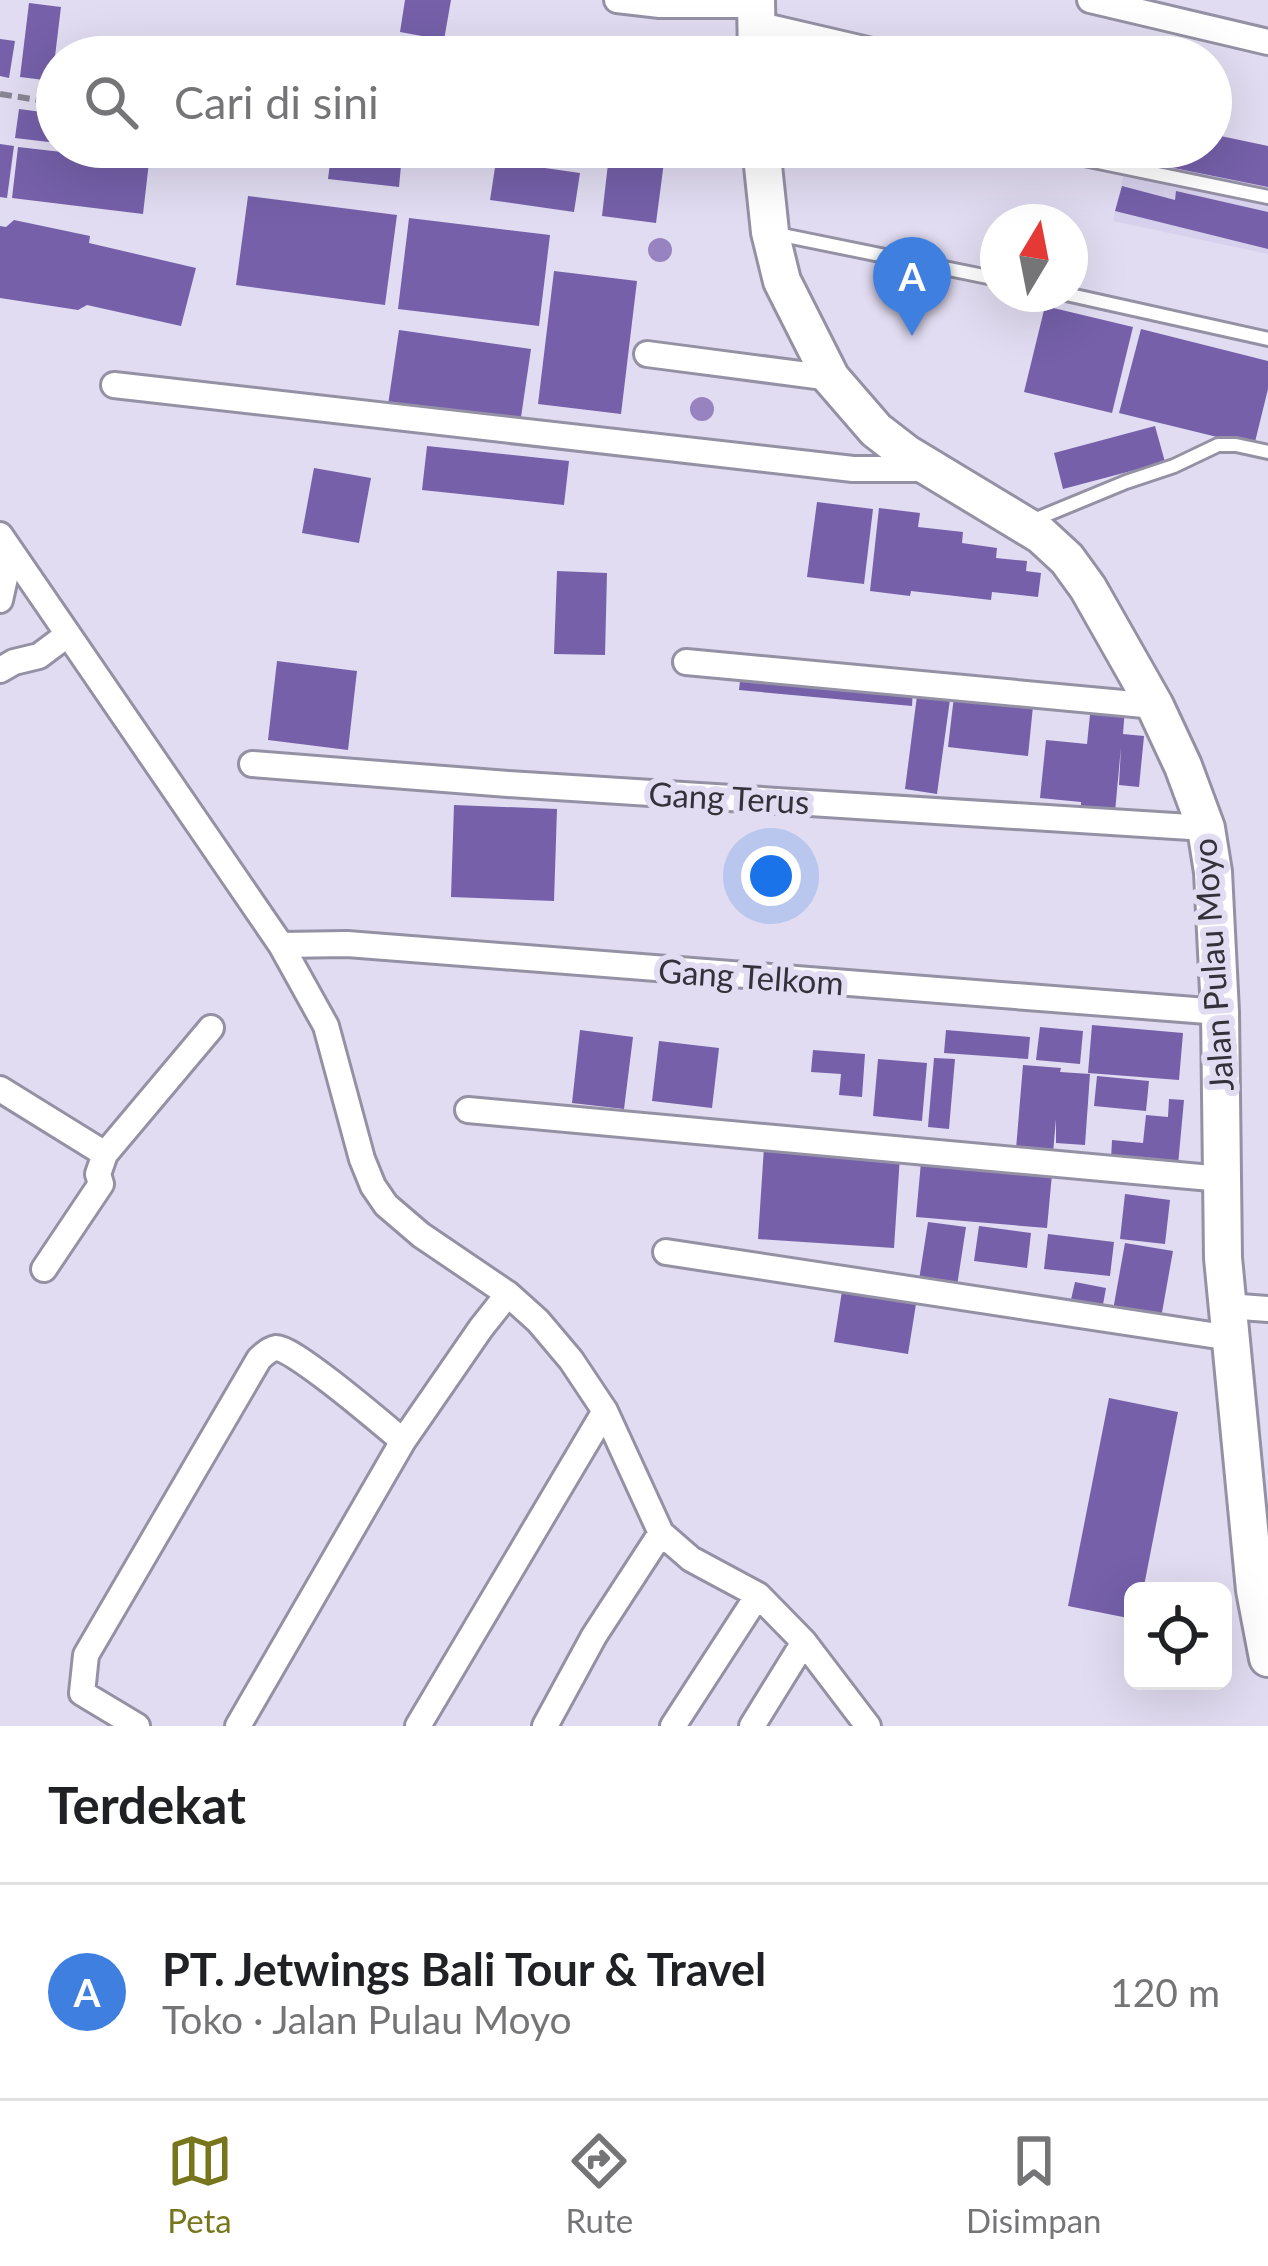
<!DOCTYPE html>
<html lang="id">
<meta charset="utf-8">
<style>
:root{--surface:#fff;--page:#f6f6f6;--text:#202124;--muted:#757577;--line:#e0e0e0;--accent:#77761c}
body{margin:0;font-family:Lato,sans-serif;background:var(--page);color:var(--text)}
.controls{position:absolute;right:36px;bottom:36px;display:grid;overflow:hidden;border-radius:18px;box-shadow:0 12px 48px #0002}
.controls button{width:108px;height:108px;display:grid;place-items:center;padding:0;border:0;border-bottom:3px solid var(--line);background:var(--surface);color:var(--text);font:60px sans-serif}
.compass{position:absolute;left:980px;top:204px;width:108px;height:108px;border-radius:50%;background:var(--surface);box-shadow:0 12px 48px #0002;rotate:10deg}
.you{position:absolute;left:771px;top:876px;width:42px;height:42px;margin:-30px;border:9px solid #fff;border-radius:50%;background:#1a73e8;box-shadow:0 0 0 18px #1a73e833}
.badge{display:grid;place-items:center;width:78px;height:78px;border-radius:50%;background:var(--accent);color:#fff;font-size:39px;font-weight:700}
.pin{position:absolute;translate:-50% -99px;filter:drop-shadow(0 3px 6px #0008)}
.pin::after{content:'';position:absolute;top:63px;width:42px;height:36px;background:inherit;clip-path:polygon(0 0,100% 0,50% 100%)}
.list{margin:0;padding:0;list-style:none}
h2{display:flex;justify-content:space-between;align-items:center;height:156px;margin:0;padding:0 48px;font-size:51px}
h2 small{font-size:39px;font-weight:400;color:var(--muted)}
.list li{display:grid;grid-template-columns:78px 1fr auto;gap:36px;align-items:center;box-sizing:border-box;height:216px;padding:0 48px;border-top:3px solid var(--line)}
.list b{display:block;font-size:45px;white-space:nowrap}
.list p{margin:0;font-size:39px;white-space:nowrap;color:var(--muted)}
.list em{font-size:39px;font-style:normal;color:var(--muted)}
.icon{flex:none;width:66px;height:66px;fill:none;stroke:currentColor;stroke-width:2;stroke-linecap:round;stroke-linejoin:round}
.map{position:relative;flex:none;width:1268px;height:1726px;overflow:hidden}
.search{position:absolute;background:var(--surface);box-shadow:0 12px 48px #0002;left:36px;right:36px;top:36px;height:132px;display:flex;align-items:center;gap:30px;box-sizing:border-box;padding:0 42px;border-radius:66px;color:var(--muted);font-size:45px}
.sheet{height:372px;background:var(--surface)}
nav{display:flex;justify-content:space-around;align-items:center;box-sizing:border-box;height:168px;border-top:3px solid var(--line);background:var(--surface);font-size:33px;color:var(--muted)}
nav a{display:grid;justify-items:center;gap:6px}
nav .on{color:var(--accent)}
.map>svg:first-child{display:block}
</style>
<div class="map">
<svg width="1268" height="1726" viewBox="0 0 1268 1726">
<rect width="100%" height="100%" fill="#e1dcf1"/>
<path fill="#d7d1ed" d="M 1211,134 L 1268,146 L 1268,254 L 1113,221 L 1130,147 L 1211,147 Z"/>
<path fill="#7560a9" d="M 405,0 L 451,0 L 444,40 L 400,32 Z
M 29,3 L 61,7 L 52,81 L 20,77 Z
M 0,39 L 15,41 L 9,78 L 0,76 Z
M 19,109 L 57,114 L 57,143 L 15,138 Z
M 1211,134 L 1268,146 L 1268,187 L 1159,165 L 1162,147 L 1211,147 Z
M 0,144 L 14,146 L 7,198 L 0,197 Z
M 18,147 L 149,162 L 143,214 L 12,198 Z
M 332,147 L 402,155 L 399,187 L 328,179 Z
M 609,155 L 664,162 L 656,223 L 602,216 Z
M 496,161 L 580,173 L 574,212 L 490,200 Z
M 1122,186 L 1175,200 L 1176,191 L 1268,212 L 1268,249 L 1115,211 Z
M 248,196 L 397,215 L 385,305 L 236,285 Z
M 409,218 L 550,235 L 539,326 L 398,309 Z
M 14,220 L 90,236 L 89,243 L 196,268 L 181,326 L 87,305 L 78,310 L 0,298 L 0,226 L 6,227 Z
M 554,271 L 637,281 L 621,414 L 538,404 Z
M 1045,306 L 1133,327 L 1112,413 L 1024,392 Z
M 1141,329 L 1268,361 L 1268,389 L 1254,446 L 1119,413 Z
M 399,330 L 531,349 L 520,424 L 388,405 Z
M 1155,426 L 1165,462 L 1063,489 L 1054,453 Z
M 427,446 L 569,461 L 564,505 L 422,490 Z
M 314,468 L 371,478 L 359,543 L 302,533 Z
M 817,502 L 873,509 L 864,584 L 807,577 Z
M 879,508 L 920,513 L 918,527 L 963,532 L 962,543 L 997,548 L 996,558 L 1027,561 L 1026,571 L 1041,573 L 1038,597 L 992,592 L 991,600 L 911,591 L 910,596 L 870,591 Z
M 557,571 L 607,573 L 605,655 L 554,654 Z
M 277,661 L 357,671 L 348,750 L 268,740 Z
M 741,672 L 913,687 L 912,706 L 739,690 Z
M 918,688 L 951,692 L 937,794 L 905,789 Z
M 955,688 L 1034,696 L 1028,756 L 948,747 Z
M 1091,705 L 1125,708 L 1123,734 L 1144,736 L 1139,787 L 1119,785 L 1121,747 L 1115,812 L 1081,808 L 1081,802 L 1040,798 L 1046,740 L 1087,744 Z
M 454,805 L 557,809 L 554,901 L 451,897 Z
M 1092,1025 L 1183,1033 L 1179,1080 L 1088,1073 Z
M 1040,1027 L 1083,1031 L 1080,1064 L 1036,1060 Z
M 580,1030 L 633,1037 L 624,1109 L 572,1103 Z
M 946,1030 L 1030,1037 L 1028,1059 L 944,1053 Z
M 659,1041 L 719,1048 L 712,1108 L 652,1101 Z
M 813,1050 L 865,1054 L 862,1097 L 839,1095 L 841,1074 L 811,1072 Z
M 934,1058 L 955,1059 L 949,1129 L 928,1127 Z
M 878,1059 L 927,1063 L 922,1121 L 873,1116 Z
M 1023,1065 L 1061,1068 L 1060,1072 L 1090,1074 L 1085,1145 L 1056,1143 L 1056,1119 L 1053,1153 L 1016,1149 Z
M 1097,1076 L 1149,1081 L 1146,1111 L 1094,1106 Z
M 1169,1099 L 1184,1100 L 1178,1165 L 1111,1160 L 1112,1140 L 1143,1143 L 1146,1115 L 1168,1117 Z
M 764,1147 L 900,1156 L 894,1248 L 758,1239 Z
M 921,1162 L 1052,1174 L 1047,1228 L 916,1217 Z
M 1125,1194 L 1170,1200 L 1165,1244 L 1120,1239 Z
M 928,1222 L 966,1227 L 957,1286 L 919,1280 Z
M 979,1226 L 1031,1233 L 1027,1268 L 974,1261 Z
M 1048,1234 L 1114,1242 L 1110,1276 L 1044,1269 Z
M 1125,1243 L 1173,1251 L 1161,1318 L 1113,1310 Z
M 1075,1282 L 1106,1288 L 1102,1310 L 1070,1304 Z
M 842,1291 L 916,1304 L 908,1354 L 834,1342 Z
M 1109,1398 L 1178,1412 L 1143,1591 L 1133,1591 L 1133,1619 L 1068,1606 Z"/>
<g fill="none" stroke-linecap="round" stroke-linejoin="round">
<defs>
<path id="lane" d="M 1026,147 L 1268,197
M 777,234 L 998,279
M 1066,294 L 1268,339
M 1029,522 L 1126,482 L 1174,466 L 1218,445 L 1236,445 L 1268,452"/>
<path id="street" d="M 617,0 L 660,5 L 756,5
M 1090,0 L 1268,42
M 756,24 L 898,57
M 647,354 L 831,378
M 114,385 L 853,469 L 929,469
M 0,535 L 281,945 L 326,1026 L 362,1159 L 373,1186 L 386,1205 L 421,1235 L 508,1294 L 538,1321 L 571,1360 L 605,1411 L 661,1533 L 691,1559 L 758,1595 L 804,1642 L 868,1726
M 0,600 L 11,551
M 686,662 L 1155,706
M 0,670 L 14,662 L 39,656 L 67,635
M 252,764 L 508,784 L 1206,828
M 281,945 L 347,944 L 1220,1012
M 0,1089 L 105,1154
M 468,1110 L 1222,1179
M 666,1252 L 1231,1338
M 44,1269 L 101,1184 L 98,1174 L 105,1154 L 211,1028
M 1227,1306 L 1268,1309
M 137,1726 L 82,1693 L 86,1655 L 259,1359 C 263,1355 270,1349 276,1348 C 292,1346 385,1426 403,1441
M 238,1726 L 403,1441 L 481,1328 L 508,1294
M 418,1726 L 605,1411
M 545,1726 L 594,1636 L 661,1533
M 673,1726 L 758,1595
M 752,1726 L 804,1642"/>
<path id="secondary" d="M 756,0 L 757,57
M 761,147 L 770,232 L 782,281 L 831,378 L 876,430 L 907,454 L 1041,535 L 1067,559 L 1088,588 L 1155,706 L 1183,766 L 1206,828 L 1213,872 L 1220,1012 L 1223,1258 L 1255,1590 L 1268,1658"/>
</defs>
<use href="#lane" stroke="#9591a4" stroke-width="18"/>
<use href="#street" stroke="#9591a4" stroke-width="30"/>
<use href="#secondary" stroke="#9591a4" stroke-width="42"/>
<path stroke="#898694" stroke-width="6" stroke-dasharray="12 6" stroke-linecap="butt" d="M 0,94 L 57,103"/>
<use href="#lane" stroke="#fff" stroke-width="12"/>
<use href="#street" stroke="#fff" stroke-width="24"/>
<use href="#secondary" stroke="#fff" stroke-width="36"/>
</g>
<g fill="#9683bf">
<circle cx="660" cy="250" r="12"/>
<circle cx="702" cy="409" r="12"/>
</g>
<g text-anchor="middle" dominant-baseline="central" stroke-width="12" stroke-linejoin="round" paint-order="stroke">
<g font-size="33" fill="#333139" stroke="#e1dcf1">
<text transform="translate(729 797) rotate(3)">Gang Terus</text>
<text transform="translate(1212 965) rotate(-94)">Jalan Pulau Moyo</text>
<text transform="translate(751 976) rotate(4)">Gang Telkom</text>
</g>
</g>
</svg>
<div class="controls">
<button><svg class="icon" aria-label="locate" viewBox="0 0 24 24"><circle cx="12" cy="12" r="6"/><path d="M12 2v4M12 18v4M2 12h4M18 12h4"/></svg></button>
</div>
<svg class="compass" viewBox="-18 -18 36 36"><path d="M0-13l5 13h-10z" fill="#e53935"/><path d="M0 13l5-13h-10z" fill="#757577"/></svg>
<div class="you"></div>
<div class="pin badge" style="left:912px;top:336px;background:#3f7fe0">A</div>
<div class="search"><svg class="icon" aria-label="search" viewBox="0 0 24 24"><circle cx="10" cy="10" r="6"/><path d="M15 15l6 6"/></svg>Cari di sini</div>
</div>
<section class="sheet">
<h2>Terdekat<small></small></h2>
<ul class="list">
<li><span class="badge" style="background:#3f7fe0">A</span><div><b>PT. Jetwings Bali Tour &amp; Travel</b><p>Toko · Jalan Pulau Moyo</p></div><em>120 m</em></li>
</ul>
</section>
<nav>
<a class="on"><svg class="icon" aria-label="map" viewBox="0 0 24 24"><path d="M3 6l6-2 6 2 6-2v14l-6 2-6-2-6 2zM9 4v14M15 6v14"/></svg>Peta</a>
<a><svg class="icon" aria-label="directions" viewBox="0 0 24 24"><path d="M12 3l9 9-9 9-9-9zM9 14v-3h6M13 9l2 2-2 2"/></svg>Rute</a>
<a><svg class="icon" aria-label="saved" viewBox="0 0 24 24"><path d="M7 4h10v16l-5-4-5 4z"/></svg>Disimpan</a>
</nav>
